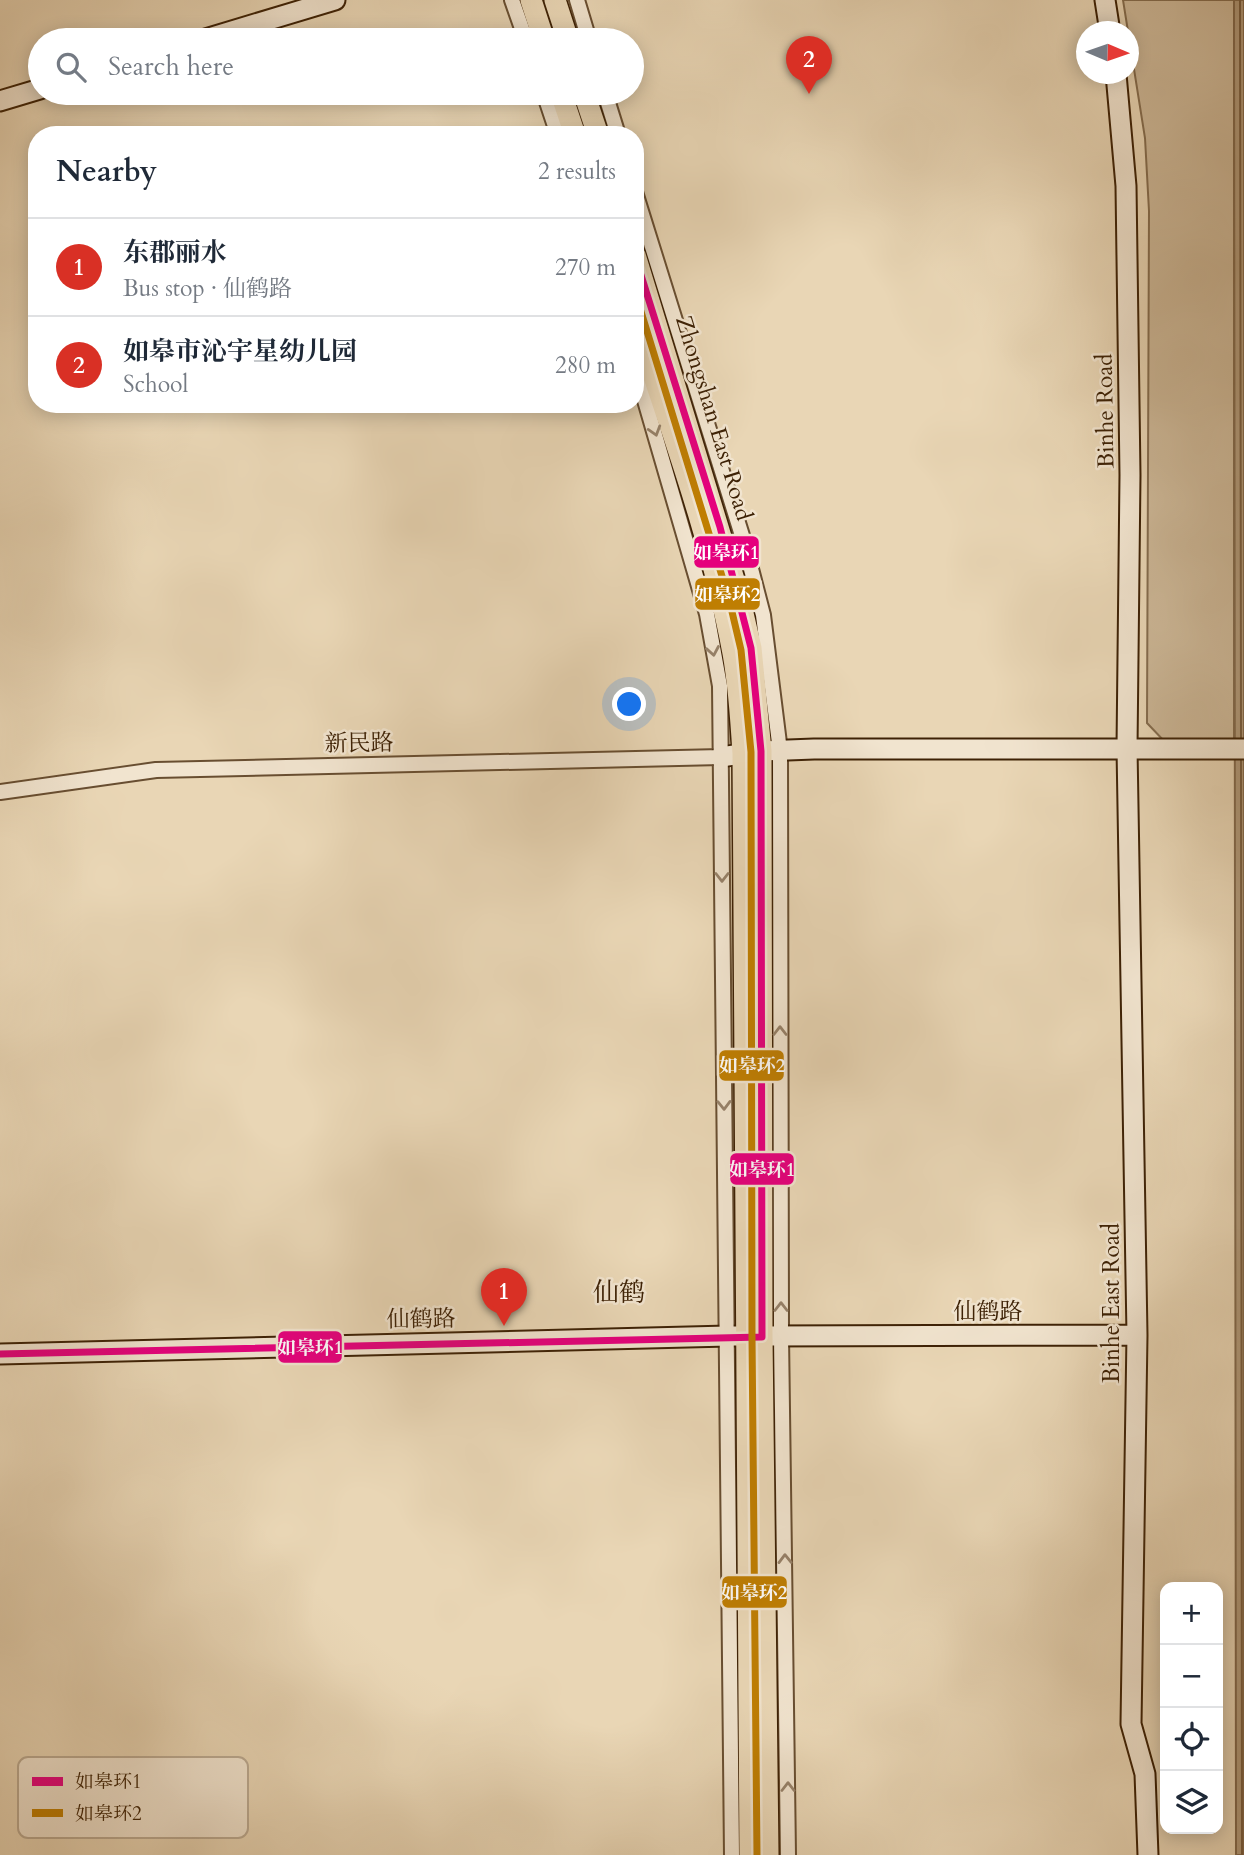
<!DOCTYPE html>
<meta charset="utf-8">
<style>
:root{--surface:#fff;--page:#f6f6f7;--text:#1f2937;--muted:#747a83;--line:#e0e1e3;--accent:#d93025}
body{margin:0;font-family:Cardo,"Noto Serif SC",serif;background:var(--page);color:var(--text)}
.controls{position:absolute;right:21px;bottom:21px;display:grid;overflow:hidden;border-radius:14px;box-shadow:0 4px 18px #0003}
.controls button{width:63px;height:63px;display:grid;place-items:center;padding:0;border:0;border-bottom:2px solid var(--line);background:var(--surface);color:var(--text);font:35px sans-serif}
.compass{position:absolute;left:1076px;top:21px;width:63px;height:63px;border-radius:50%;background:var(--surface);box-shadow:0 4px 18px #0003;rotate:92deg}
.you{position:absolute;left:630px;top:705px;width:24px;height:24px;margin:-18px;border:5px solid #fff;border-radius:50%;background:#1a73e8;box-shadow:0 0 0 10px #1a73e833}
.badge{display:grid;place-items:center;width:46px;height:46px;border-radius:50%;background:var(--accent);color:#fff;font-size:23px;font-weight:700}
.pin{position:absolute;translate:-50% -58px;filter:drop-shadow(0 2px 4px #0008)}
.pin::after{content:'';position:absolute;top:37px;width:24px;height:21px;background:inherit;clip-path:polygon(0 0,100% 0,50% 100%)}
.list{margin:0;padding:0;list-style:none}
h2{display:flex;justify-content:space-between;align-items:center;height:91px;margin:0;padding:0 28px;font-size:30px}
h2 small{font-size:23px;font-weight:400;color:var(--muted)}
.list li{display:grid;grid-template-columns:46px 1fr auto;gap:21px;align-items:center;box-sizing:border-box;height:98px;padding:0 28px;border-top:2px solid var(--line)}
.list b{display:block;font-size:26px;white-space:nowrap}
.list p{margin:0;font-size:23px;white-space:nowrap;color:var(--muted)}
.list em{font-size:23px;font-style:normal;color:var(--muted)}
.icon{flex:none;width:38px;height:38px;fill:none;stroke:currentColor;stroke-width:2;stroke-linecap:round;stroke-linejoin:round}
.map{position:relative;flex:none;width:1244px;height:1855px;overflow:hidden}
.search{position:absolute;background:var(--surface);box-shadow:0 4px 18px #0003;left:28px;top:28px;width:616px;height:77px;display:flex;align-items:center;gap:18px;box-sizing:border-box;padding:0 24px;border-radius:38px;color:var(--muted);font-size:26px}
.panel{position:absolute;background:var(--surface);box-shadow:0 4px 18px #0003;left:28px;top:126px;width:616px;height:287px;border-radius:28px}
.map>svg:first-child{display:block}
</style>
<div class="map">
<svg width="1244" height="1855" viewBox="0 0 1244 1855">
<rect width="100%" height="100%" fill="#e9d6b5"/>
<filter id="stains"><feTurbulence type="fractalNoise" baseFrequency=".00286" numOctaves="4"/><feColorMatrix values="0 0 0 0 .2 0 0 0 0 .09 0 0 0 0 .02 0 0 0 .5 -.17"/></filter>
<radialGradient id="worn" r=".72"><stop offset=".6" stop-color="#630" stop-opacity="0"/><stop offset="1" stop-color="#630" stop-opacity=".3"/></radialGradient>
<path fill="#ccb797" stroke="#846c4e" stroke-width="2" d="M 1123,0 L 1234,0 L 1234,743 L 1166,743 L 1147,723 L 1149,211 L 1145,138 Z"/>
<path fill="#af9879" stroke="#81684b" stroke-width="2" d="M 1234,0 L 1244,0 L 1244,1855 L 1236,1855 Z"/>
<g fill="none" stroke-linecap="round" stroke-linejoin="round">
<path stroke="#765c3f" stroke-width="2" d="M 1240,0 L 1241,738
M 1241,760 L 1242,1855"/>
<defs>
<path id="street" d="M 512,0 L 526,40
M 577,0 L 589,40
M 544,93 L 558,135
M 605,93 L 618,135
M 635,192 L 744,542 L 763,615 L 780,751 L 781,1336 L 788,1855
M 635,366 L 707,614 L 720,686 L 732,1855
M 0,792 L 156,770 L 721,757"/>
<path id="secondary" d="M 1105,0 L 1110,32
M 202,40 L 335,0
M 1116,74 L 1126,186 L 1130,475 L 1127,748 L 1137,1335 L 1131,1724 L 1145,1774 L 1148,1855
M 0,101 L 40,89
M 721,757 L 761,751 L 814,749 L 1244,749
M 0,1354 L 728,1336 L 1137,1335"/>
<path id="primary" d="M 531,0 L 544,40
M 555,0 L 568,40
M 561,93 L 575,135
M 584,93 L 598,135
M 635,255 L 739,596 L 751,648 L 761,751 L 762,1337 L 768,1855
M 635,320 C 671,429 712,540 733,653 C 739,686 741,720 743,754 L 750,1855"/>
</defs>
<use href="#street" stroke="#684e31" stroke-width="18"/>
<use href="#secondary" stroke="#3d2105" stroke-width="23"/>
<use href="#primary" stroke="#3d2105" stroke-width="24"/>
<use href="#street" stroke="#f1e4cf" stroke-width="14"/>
<use href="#secondary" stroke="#f1e4cf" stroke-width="19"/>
<use href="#primary" stroke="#e9d6b5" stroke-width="21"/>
<defs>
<path id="bus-1" d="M 0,1354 L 762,1337 L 761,751 L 751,648 L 720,527 L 635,256"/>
<path id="bus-2" d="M 635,292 L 729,599 L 741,650 L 751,752 L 752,1337 L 757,1855"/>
</defs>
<use href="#bus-1" stroke="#f1e4cf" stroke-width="12"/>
<use href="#bus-2" stroke="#f1e4cf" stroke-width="12"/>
<use href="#bus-1" stroke="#e5007d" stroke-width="7"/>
<use href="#bus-2" stroke="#bf7e02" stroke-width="7"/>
</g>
<defs><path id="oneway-chevron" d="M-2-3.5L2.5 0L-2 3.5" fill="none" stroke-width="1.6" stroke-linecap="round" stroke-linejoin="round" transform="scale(1.75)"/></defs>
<g stroke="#97826a">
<use href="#oneway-chevron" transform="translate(655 431) rotate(73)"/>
<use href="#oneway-chevron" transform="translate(713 651) rotate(80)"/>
<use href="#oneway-chevron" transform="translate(722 877) rotate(90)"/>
<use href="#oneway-chevron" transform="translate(780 1031) rotate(-90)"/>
<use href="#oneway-chevron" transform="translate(724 1105) rotate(89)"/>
<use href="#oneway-chevron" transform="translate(781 1307) rotate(-90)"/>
<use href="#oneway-chevron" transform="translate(785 1559) rotate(-91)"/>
<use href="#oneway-chevron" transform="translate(788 1787) rotate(-90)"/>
</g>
<g text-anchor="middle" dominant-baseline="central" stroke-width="5" stroke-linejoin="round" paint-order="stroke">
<g font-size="23" fill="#3d2105" stroke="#f1e4cf">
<text transform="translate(1105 411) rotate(-91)">Binhe Road</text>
<text transform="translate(714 418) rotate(73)">Zhongshan East Road</text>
<text transform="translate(359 743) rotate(-1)">新民路</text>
<text transform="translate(1111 1303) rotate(-90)">Binhe East Road</text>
<text x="988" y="1311">仙鹤路</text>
<text transform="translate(421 1319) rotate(-1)">仙鹤路</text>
</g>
<g font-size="26" fill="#3d2105" stroke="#f1e4cf">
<text x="619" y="1292">仙鹤</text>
</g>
</g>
<rect x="18" y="1757" width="230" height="81" rx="10" fill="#f1e4cf" stroke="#bbaa92" stroke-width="2"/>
<rect x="32" y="1777" width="31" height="9" fill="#e5007d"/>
<rect x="32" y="1809" width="31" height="8" fill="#bf7e02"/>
<g font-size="19" fill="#3d2105">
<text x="75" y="1788">如皋环1</text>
<text x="75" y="1820">如皋环2</text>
</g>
<g stroke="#f1e4cf" stroke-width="2.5">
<rect x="693" y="535" width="67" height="34" rx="7" fill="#e5007d"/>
<rect x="694" y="577" width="67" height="34" rx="7" fill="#bf7e02"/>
<rect x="718" y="1049" width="67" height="33" rx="7" fill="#bf7e02"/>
<rect x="729" y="1152" width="66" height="34" rx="7" fill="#e5007d"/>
<rect x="277" y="1330" width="66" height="34" rx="7" fill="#e5007d"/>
<rect x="721" y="1575" width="67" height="34" rx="7" fill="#bf7e02"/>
</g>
<g font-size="19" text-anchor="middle" font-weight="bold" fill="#fff">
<text x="726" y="559">如皋环1</text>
<text x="727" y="601">如皋环2</text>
<text x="752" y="1072">如皋环2</text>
<text x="762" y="1176">如皋环1</text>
<text x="310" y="1354">如皋环1</text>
<text x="754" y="1599">如皋环2</text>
</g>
<rect width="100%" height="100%" filter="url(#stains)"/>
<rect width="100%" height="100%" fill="url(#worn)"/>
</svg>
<div class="controls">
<button>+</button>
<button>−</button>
<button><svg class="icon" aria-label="locate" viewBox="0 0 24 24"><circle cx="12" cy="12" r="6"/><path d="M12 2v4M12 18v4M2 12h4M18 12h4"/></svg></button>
<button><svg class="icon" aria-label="layers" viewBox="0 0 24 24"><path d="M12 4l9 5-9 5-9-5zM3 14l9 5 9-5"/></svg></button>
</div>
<svg class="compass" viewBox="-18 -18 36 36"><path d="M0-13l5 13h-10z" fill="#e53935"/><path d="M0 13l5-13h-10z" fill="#747a83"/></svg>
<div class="you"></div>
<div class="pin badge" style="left:504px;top:1326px">1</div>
<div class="pin badge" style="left:809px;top:94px">2</div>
<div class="search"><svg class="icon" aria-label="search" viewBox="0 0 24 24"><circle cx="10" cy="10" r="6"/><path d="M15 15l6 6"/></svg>Search here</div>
<section class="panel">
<h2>Nearby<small>2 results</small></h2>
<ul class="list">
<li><span class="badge">1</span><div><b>东郡丽水</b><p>Bus stop · 仙鹤路</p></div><em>270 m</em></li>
<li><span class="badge">2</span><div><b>如皋市沁宇星幼儿园</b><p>School</p></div><em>280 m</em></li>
</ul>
</section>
</div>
